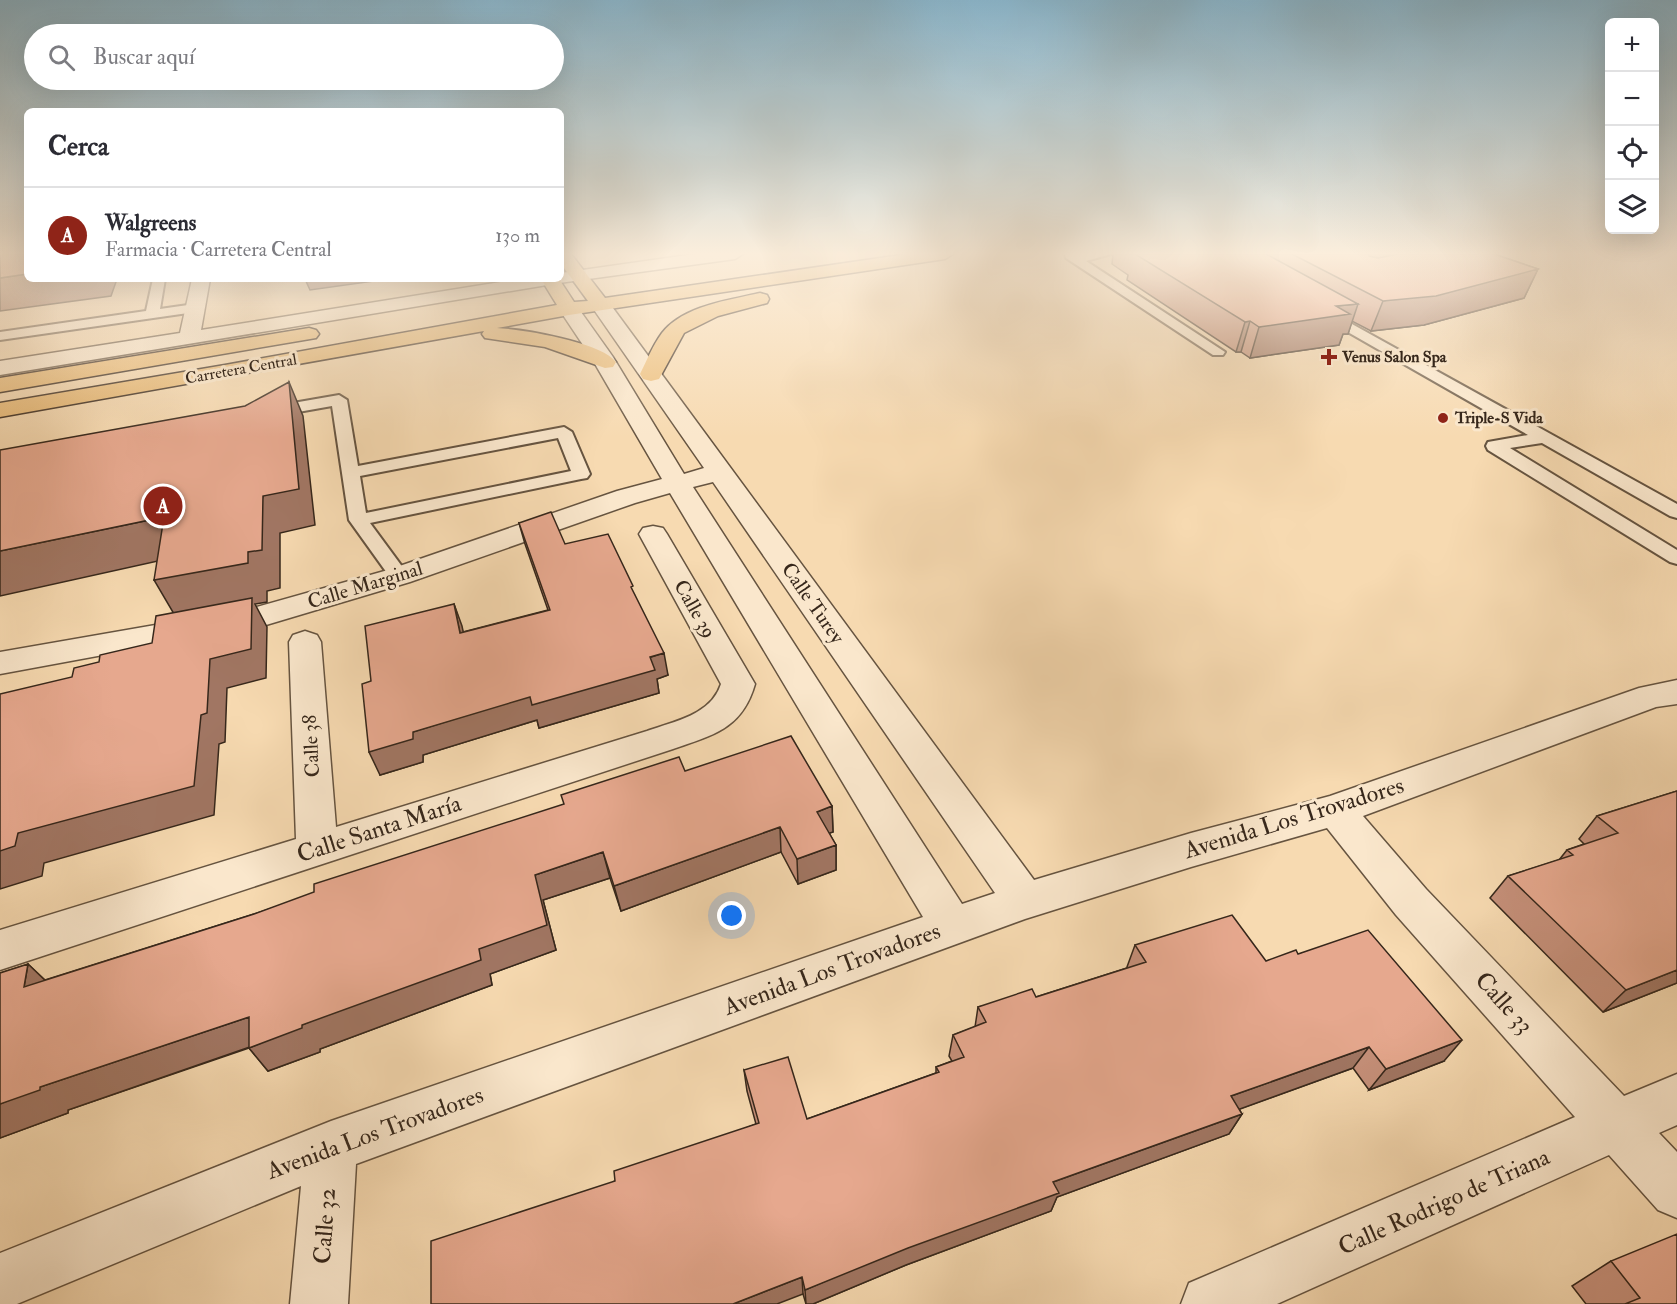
<!DOCTYPE html>
<html lang="es">
<meta charset="utf-8">
<style>
:root{--surface:#fff;--page:#f7f7f7;--text:#2b2b33;--muted:#7c7c81;--line:#e1e1e2;--accent:#8f2418}
body{margin:0;font-family:"IM FELL Double Pica",serif;background:var(--page);color:var(--text)}
.controls{position:absolute;right:18px;top:18px;display:grid;overflow:hidden;border-radius:9px;box-shadow:0 6px 24px #0002}
.controls button{width:54px;height:54px;display:grid;place-items:center;padding:0;border:0;border-bottom:2px solid var(--line);background:var(--surface);color:var(--text);font:30px sans-serif}
.you{position:absolute;left:732px;top:916px;width:21px;height:21px;margin:-15px;border:4px solid #fff;border-radius:50%;background:#1a73e8;box-shadow:0 0 0 9px #1a73e833}
.badge{display:grid;place-items:center;width:39px;height:39px;border-radius:50%;background:var(--accent);color:#fff;font-size:20px;font-weight:700}
.pin{position:absolute;translate:-50% -50%;border:3px solid #fff;box-shadow:0 2px 6px #0006}
.list{margin:0;padding:0;list-style:none}
h2{display:flex;justify-content:space-between;align-items:center;height:78px;margin:0;padding:0 24px;font-size:26px}
h2 small{font-size:20px;font-weight:400;color:var(--muted)}
.list li{display:grid;grid-template-columns:39px 1fr auto;gap:18px;align-items:center;box-sizing:border-box;height:96px;padding:0 24px;border-top:2px solid var(--line)}
.list b{display:block;font-size:22px;white-space:nowrap}
.list p{margin:0;font-size:20px;white-space:nowrap;color:var(--muted)}
.list em{font-size:20px;font-style:normal;color:var(--muted)}
.icon{flex:none;width:33px;height:33px;fill:none;stroke:currentColor;stroke-width:2;stroke-linecap:round;stroke-linejoin:round}
.map{position:relative;flex:none;width:1677px;height:1304px;overflow:hidden}
.search{position:absolute;background:var(--surface);box-shadow:0 6px 24px #0002;left:24px;top:24px;width:540px;height:66px;display:flex;align-items:center;gap:15px;box-sizing:border-box;padding:0 21px;border-radius:33px;color:var(--muted);font-size:22px}
.panel{position:absolute;background:var(--surface);box-shadow:0 6px 24px #0002;left:24px;top:108px;width:540px;height:174px;border-radius:9px}
.map>svg:first-child{display:block}
</style>
<div class="map">
<svg width="1677" height="1304" viewBox="0 0 1677 1304">
<rect width="100%" height="100%" fill="#f7dab1"/>
<filter id="stains"><feTurbulence type="fractalNoise" baseFrequency=".00333" numOctaves="4"/><feColorMatrix values="0 0 0 0 .2 0 0 0 0 .09 0 0 0 0 .02 0 0 0 .5 -.17"/></filter>
<radialGradient id="worn" r=".72"><stop offset=".6" stop-color="#630" stop-opacity="0"/><stop offset="1" stop-color="#630" stop-opacity=".3"/></radialGradient>
<g fill="none" stroke-linecap="round" stroke-linejoin="round">
<defs>
<path id="lane" d="M 1065,254 L 1111,254 L 1086,261 L 1225,352 L 1223,355 L 1213,355 L 1066,258 Z
M 153,279 L 165,279 L 160,309 L 195,304 L 202,308 L 195,312 L 0,340 L 0,332 L 146,311 Z
M 1323,308 L 1677,504 L 1677,518 L 1670,516 L 1542,443 L 1510,448 L 1677,550 L 1677,564 L 1670,562 L 1488,450 L 1486,446 L 1488,442 L 1528,435 L 1318,315 L 1316,312 L 1318,309 Z
M 339,395 L 347,400 L 358,466 L 564,427 L 572,432 L 590,474 L 587,478 L 581,479 L 370,523 L 409,576 L 406,580 L 392,580 L 349,520 L 332,406 L 270,417 L 262,412 L 270,407 ZM 558,438 L 571,471 L 366,513 L 360,476 Z"/>
<path id="street" d="M 695,254 L 743,254 L 735,259 L 559,283 L 0,375 L 0,361 L 180,333 L 192,279 L 210,279 L 201,330 L 519,279 L 561,279 L 561,273 Z
M 600,298 L 607,300 L 1034,880 L 1191,833 L 1330,796 L 1639,688 L 1677,680 L 1677,704 L 1656,707 L 1363,816 L 1426,889 L 1624,1096 L 1677,1074 L 1677,1125 L 1659,1133 L 1677,1152 L 1677,1218 L 1658,1210 L 1609,1155 L 1277,1304 L 1181,1304 L 1189,1283 L 1575,1117 L 1396,915 L 1327,828 L 1191,867 L 1025,919 L 356,1164 L 348,1304 L 290,1304 L 301,1186 L 17,1304 L 0,1304 L 0,1253 L 331,1121 L 923,917 L 670,493 L 635,503 L 410,582 L 266,625 L 0,674 L 0,652 L 253,608 L 388,570 L 617,491 L 662,479 L 591,357 L 559,309 L 562,305 L 576,305 L 613,357 L 684,474 L 704,468 L 590,304 L 593,300 ZM 713,482 L 995,893 L 962,904 L 693,487 Z
M 653,526 L 663,528 L 667,534 L 755,684 C 742,729 713,735 673,749 L 0,970 L 0,930 L 296,839 L 289,642 L 293,635 L 305,631 L 317,635 L 321,642 L 336,827 L 647,731 C 675,721 711,715 721,684 L 639,534 L 643,528 Z"/>
<path id="primary" d="M 561,254 L 571,254 L 605,298 L 907,254 L 953,254 L 945,259 L 569,315 L 497,328 C 521,329 602,342 616,362 L 613,367 L 605,368 L 545,347 L 485,338 L 482,334 L 484,331 L 0,417 L 0,403 L 225,365 L 557,305 L 541,279 L 559,279 L 574,302 L 588,301 L 561,264 Z
M 760,293 L 767,295 L 769,299 L 767,303 L 718,316 L 684,333 L 659,379 L 651,381 L 643,379 L 640,374 C 647,360 653,345 662,333 C 683,306 729,300 760,293 Z
M 309,328 L 316,330 L 319,334 L 316,338 L 0,392 L 0,378 Z"/>
</defs>
<use href="#lane" stroke="#665440" stroke-width="4"/>
<use href="#street" stroke="#665440" stroke-width="3"/>
<use href="#primary" stroke="#36271b" stroke-width="3"/>
<use href="#lane" fill="#fae7cc" fill-rule="evenodd"/>
<use href="#street" fill="#fae7cc" fill-rule="evenodd"/>
<use href="#primary" fill="#ecbd78" fill-rule="evenodd"/>
</g>
<path fill="#c6907a" stroke="#36271b" stroke-width="1.5" d="M 1113,254 L 1494,254 L 1538,269 L 1524,298 L 1424,325 L 1371,331 L 1352,321 L 1348,334 L 1343,334 L 1339,345 L 1250,358 L 1241,352 L 1236,352 L 1127,280 L 1128,275 L 1112,264 Z
M 519,523 L 565,544 L 634,594 L 668,675 L 657,679 L 659,693 L 539,728 L 537,720 L 423,755 L 423,762 L 380,775 L 371,681 L 454,604 L 463,632 L 548,610 L 525,544 Z
M 685,771 L 832,806 L 833,832 L 829,833 L 836,845 L 836,870 L 798,884 L 781,852 L 621,911 L 610,878 L 543,900 L 556,950 L 490,974 L 492,985 L 320,1049 L 320,1052 L 268,1071 L 249,1048 L 68,1110 L 68,1113 L 0,1138 L 0,973 L 28,964 L 45,980 L 254,914 Z
M 1677,791 L 1677,983 L 1603,1012 L 1490,898 L 1508,876 L 1559,860 L 1567,850 L 1584,844 L 1579,839 L 1597,816 Z
M 1135,945 L 1266,961 L 1298,954 L 1444,1061 L 1369,1090 L 1353,1068 L 1239,1109 L 1242,1114 L 1229,1134 L 1057,1197 L 1051,1211 L 906,1265 L 813,1304 L 806,1304 L 803,1294 L 615,1181 L 756,1124 L 747,1091 L 744,1070 L 807,1119 L 936,1073 L 936,1067 L 952,1061 L 949,1056 L 953,1035 L 975,1027 L 978,1007 L 1036,997 L 1127,968 L 1127,967 Z
M 1611,1261 L 1677,1304 L 1586,1304 L 1572,1286 Z"/>
<path fill="#a17663" stroke="#36271b" stroke-width="1.5" d="M 1364,254 L 1424,254 L 1361,273 Z
M 1538,269 L 1524,298 L 1424,325 L 1371,331 L 1383,301 Z
M 27,274 L 27,279 L 117,279 L 111,296 L 0,311 L 0,278 Z
M 305,279 L 388,279 L 310,290 Z
M 1358,304 L 1348,334 L 1343,334 L 1339,345 L 1250,358 L 1259,327 L 1336,306 Z
M 1250,321 L 1241,352 L 1236,352 L 1245,322 Z
M 289,382 L 303,416 L 315,525 L 280,533 L 280,588 L 267,591 L 267,602 L 255,604 L 267,627 L 266,678 L 227,688 L 225,742 L 219,744 L 214,815 L 44,863 L 42,876 L 0,889 L 0,851 L 18,833 L 177,619 L 154,580 L 248,552 L 263,496 Z
M 164,517 L 185,555 L 0,596 L 0,551 Z
M 454,604 L 462,626 L 468,655 L 460,633 Z
M 664,653 L 668,675 L 657,679 L 659,693 L 539,728 L 537,720 L 423,755 L 423,762 L 380,775 L 369,752 L 413,732 Z
M 832,806 L 833,832 L 818,837 L 817,812 Z
M 780,827 L 781,852 L 621,911 L 614,886 Z
M 836,845 L 836,870 L 798,884 L 797,859 Z
M 603,852 L 610,878 L 543,900 L 556,950 L 490,974 L 492,985 L 320,1049 L 320,1052 L 268,1071 L 249,1048 L 261,1043 L 68,1110 L 68,1113 L 0,1138 L 0,1104 L 40,1087 L 249,1017 L 302,1025 L 479,949 L 535,875 Z
M 28,964 L 53,988 L 24,987 Z
M 1677,970 L 1677,983 L 1603,1012 L 1626,990 Z
M 1462,1040 L 1444,1061 L 1369,1090 L 1386,1069 Z
M 1369,1047 L 1353,1068 L 1218,1117 L 1231,1096 Z
M 1242,1114 L 1229,1134 L 1057,1197 L 1051,1211 L 906,1265 L 813,1304 L 806,1304 L 805,1290 L 1053,1182 Z
M 802,1277 L 803,1294 L 777,1304 L 733,1304 Z"/>
<path fill="#e6a88e" stroke="#36271b" stroke-width="1.5" d="M 0,254 L 27,254 L 27,274 L 0,278 Z
M 1135,254 L 1266,254 L 1358,304 L 1336,306 L 1350,314 L 1259,327 L 1250,321 L 1245,322 Z
M 1292,254 L 1368,254 L 1369,256 L 1378,258 L 1398,254 L 1494,254 L 1538,269 L 1436,296 L 1383,301 Z
M 289,382 L 299,489 L 263,496 L 262,550 L 248,552 L 248,563 L 154,580 L 164,517 L 0,551 L 0,450 L 245,406 Z
M 551,512 L 565,544 L 608,534 L 633,586 L 631,587 L 664,653 L 650,657 L 655,670 L 532,705 L 530,697 L 413,732 L 413,739 L 369,752 L 362,684 L 371,681 L 365,626 L 454,604 L 460,633 L 550,610 L 519,523 Z
M 252,598 L 251,649 L 210,659 L 207,713 L 201,715 L 194,786 L 18,833 L 15,846 L 0,851 L 0,694 L 72,677 L 74,668 L 99,662 L 100,655 L 152,643 L 156,616 Z
M 791,736 L 832,806 L 817,812 L 836,845 L 797,859 L 780,827 L 614,886 L 603,852 L 535,875 L 547,925 L 479,949 L 481,960 L 302,1025 L 302,1028 L 249,1048 L 249,1017 L 40,1087 L 40,1090 L 0,1104 L 0,973 L 28,964 L 24,987 L 254,914 L 314,892 L 314,884 L 564,804 L 561,795 L 679,757 L 685,771 Z
M 1677,791 L 1677,970 L 1626,990 L 1508,876 L 1573,855 L 1567,850 L 1618,833 L 1597,816 Z
M 1232,915 L 1266,961 L 1296,950 L 1298,954 L 1368,930 L 1462,1040 L 1386,1069 L 1369,1047 L 1231,1096 L 1242,1114 L 1053,1182 L 1059,1193 L 908,1248 L 805,1290 L 802,1277 L 733,1304 L 431,1304 L 431,1241 L 615,1181 L 614,1171 L 759,1123 L 744,1070 L 788,1057 L 807,1119 L 939,1072 L 936,1067 L 964,1057 L 953,1035 L 986,1022 L 978,1007 L 1032,989 L 1036,997 L 1146,962 L 1135,945 Z
M 1677,1234 L 1677,1304 L 1625,1304 L 1640,1298 L 1611,1261 Z"/>
<linearGradient id="sky" x2="0" y2="1"><stop stop-color="#8ab7ce"/><stop offset="0.58" stop-color="#fbeedc"/><stop offset="1" stop-color="#fbeedc" stop-opacity="0"/></linearGradient>
<rect width="1677" height="437" fill="url(#sky)"/>
<g fill="#8f2418" stroke="#fae7cc" stroke-width="2">
<path d="M1326 348h6v6h6v6h-6v6h-6v-6h-6v-6h6z"/>
<circle cx="1443" cy="418" r="6"/>
</g>
<g text-anchor="middle" dominant-baseline="central" stroke-width="6" stroke-linejoin="round" paint-order="stroke">
<g font-size="16" font-weight="bold" fill="#36271b" stroke="#fae7cc" text-anchor="start">
<text x="1342" y="357">Venus Salon Spa</text>
<text x="1455" y="418">Triple-S Vida</text>
</g>
<g font-size="16" fill="#36271b" stroke="#fae7cc">
<text transform="translate(241 369) rotate(-10)">Carretera Central</text>
</g>
<g font-size="20" fill="#36271b" stroke="#fae7cc">
<text transform="translate(365 585) rotate(-17)">Calle Marginal</text>
<text transform="translate(813 603) rotate(55)">Calle Turey</text>
<text transform="translate(695 609) rotate(60)">Calle 39</text>
<text transform="translate(311 746) rotate(-93)">Calle 38</text>
</g>
<g font-size="24" fill="#36271b" stroke="#fae7cc">
<text transform="translate(1294 818) rotate(-17)">Avenida Los Trovadores</text>
<text transform="translate(379 829) rotate(-18)">Calle Santa María</text>
<text transform="translate(832 969) rotate(-20)">Avenida Los Trovadores</text>
<text transform="translate(1504 1003) rotate(48)">Calle 33</text>
<text transform="translate(375 1133) rotate(-20)">Avenida Los Trovadores</text>
<text transform="translate(1444 1202) rotate(-24)">Calle Rodrigo de Triana</text>
<text transform="translate(325 1226) rotate(-86)">Calle 32</text>
</g>
</g>
<rect width="100%" height="100%" filter="url(#stains)"/>
<rect width="100%" height="100%" fill="url(#worn)"/>
</svg>
<div class="controls">
<button>+</button>
<button>−</button>
<button><svg class="icon" aria-label="locate" viewBox="0 0 24 24"><circle cx="12" cy="12" r="6"/><path d="M12 2v4M12 18v4M2 12h4M18 12h4"/></svg></button>
<button><svg class="icon" aria-label="layers" viewBox="0 0 24 24"><path d="M12 4l9 5-9 5-9-5zM3 14l9 5 9-5"/></svg></button>
</div>
<div class="you"></div>
<div class="pin badge" style="left:163px;top:506px">A</div>
<div class="search"><svg class="icon" aria-label="search" viewBox="0 0 24 24"><circle cx="10" cy="10" r="6"/><path d="M15 15l6 6"/></svg>Buscar aquí</div>
<section class="panel">
<h2>Cerca<small></small></h2>
<ul class="list">
<li><span class="badge">A</span><div><b>Walgreens</b><p>Farmacia · Carretera Central</p></div><em>130 m</em></li>
</ul>
</section>
</div>
